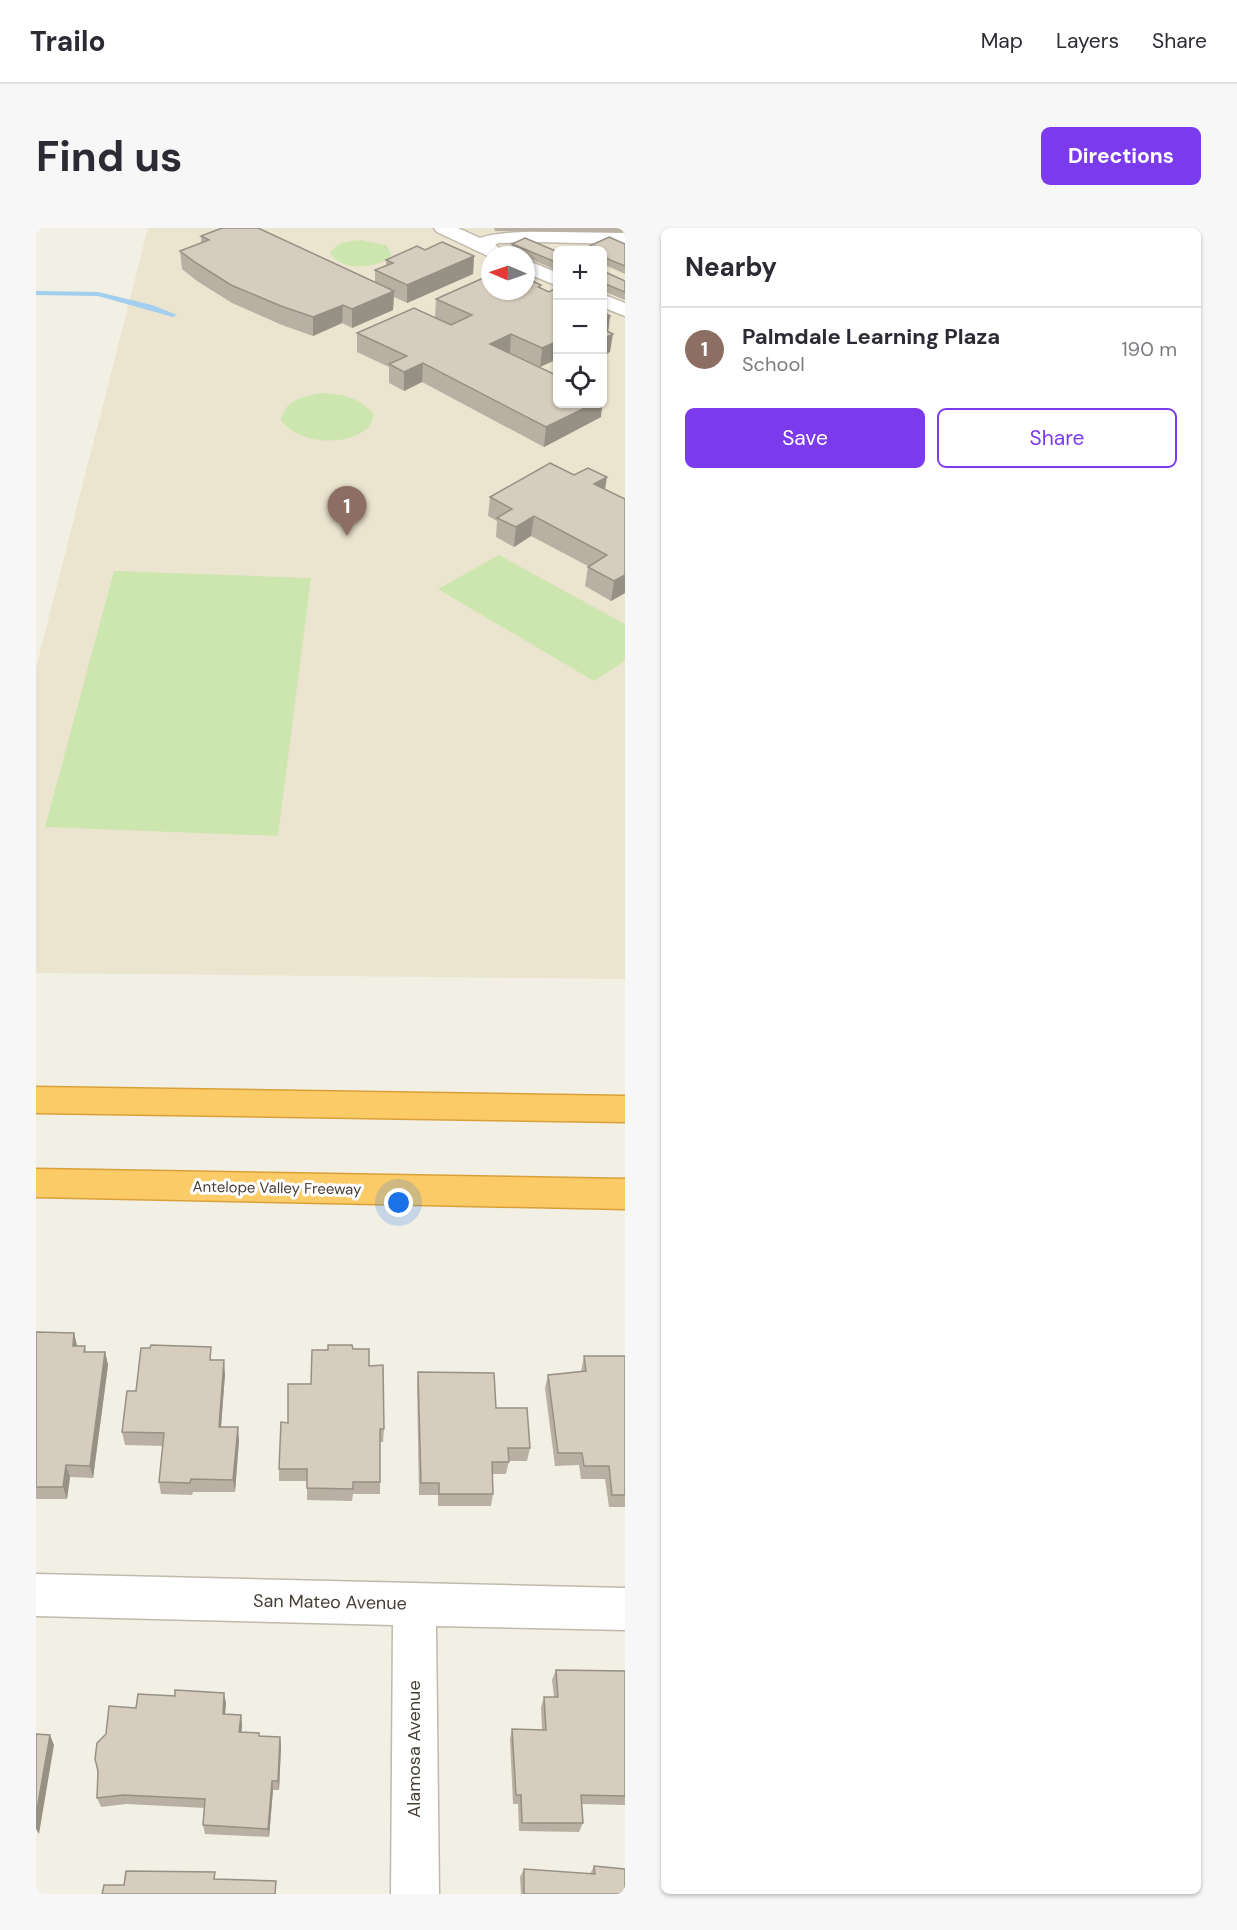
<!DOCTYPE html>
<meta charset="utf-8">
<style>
:root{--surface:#fff;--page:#f7f7f7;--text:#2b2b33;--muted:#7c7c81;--line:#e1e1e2;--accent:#7c3aed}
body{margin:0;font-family:"DM Sans",sans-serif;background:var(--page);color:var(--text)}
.controls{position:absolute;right:18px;top:18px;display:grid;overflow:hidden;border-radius:9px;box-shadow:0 2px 4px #0004}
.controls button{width:54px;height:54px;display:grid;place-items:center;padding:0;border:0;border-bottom:2px solid var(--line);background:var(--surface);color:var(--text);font:30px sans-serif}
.compass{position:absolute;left:445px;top:18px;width:54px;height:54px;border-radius:50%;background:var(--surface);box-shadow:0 2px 4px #0004;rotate:272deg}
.you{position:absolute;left:363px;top:975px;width:21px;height:21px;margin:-15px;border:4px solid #fff;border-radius:50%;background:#1a73e8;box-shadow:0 0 0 9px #1a73e833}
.badge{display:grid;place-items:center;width:39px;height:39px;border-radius:50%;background:var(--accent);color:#fff;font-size:20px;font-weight:700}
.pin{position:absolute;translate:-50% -50px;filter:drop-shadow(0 2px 3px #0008)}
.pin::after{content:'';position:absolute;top:32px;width:21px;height:18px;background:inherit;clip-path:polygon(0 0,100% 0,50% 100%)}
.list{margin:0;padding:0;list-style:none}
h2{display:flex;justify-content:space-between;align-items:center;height:78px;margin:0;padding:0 24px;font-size:26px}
h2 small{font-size:20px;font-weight:400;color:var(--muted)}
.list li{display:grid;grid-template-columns:39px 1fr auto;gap:18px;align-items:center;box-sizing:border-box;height:84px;padding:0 24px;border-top:2px solid var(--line)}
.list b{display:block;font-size:22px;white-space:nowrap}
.list p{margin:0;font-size:20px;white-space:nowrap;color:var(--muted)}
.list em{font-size:20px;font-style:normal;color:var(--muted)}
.actions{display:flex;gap:12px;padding:18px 24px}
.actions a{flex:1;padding:14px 0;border:2px solid var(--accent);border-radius:9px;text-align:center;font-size:21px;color:var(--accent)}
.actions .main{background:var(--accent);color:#fff}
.icon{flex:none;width:33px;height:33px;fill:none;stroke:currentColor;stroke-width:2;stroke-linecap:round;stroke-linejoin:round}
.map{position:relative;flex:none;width:589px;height:1666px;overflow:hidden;border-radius:9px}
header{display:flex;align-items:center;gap:36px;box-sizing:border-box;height:84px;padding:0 30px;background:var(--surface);border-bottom:2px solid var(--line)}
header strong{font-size:28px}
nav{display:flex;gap:33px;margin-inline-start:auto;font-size:21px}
.intro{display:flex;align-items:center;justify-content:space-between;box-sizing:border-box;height:144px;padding:0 36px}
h1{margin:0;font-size:42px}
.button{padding:15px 27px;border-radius:9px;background:var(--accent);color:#fff;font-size:21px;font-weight:700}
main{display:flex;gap:36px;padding:0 36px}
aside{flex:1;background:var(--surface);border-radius:9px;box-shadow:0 2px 4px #0004}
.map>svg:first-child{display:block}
</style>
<header>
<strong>Trailo</strong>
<nav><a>Map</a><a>Layers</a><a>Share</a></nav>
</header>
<div class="intro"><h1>Find us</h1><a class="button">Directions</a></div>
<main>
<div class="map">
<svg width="589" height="1666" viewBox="0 0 589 1666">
<rect width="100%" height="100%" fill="#f2efe5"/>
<path fill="#ebe4cf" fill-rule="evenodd" d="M 112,0 L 589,0 L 589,751 L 0,745 L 0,440 ZM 522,22 L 566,22 L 566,176 L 522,176 ZM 454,27 L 490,27 L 490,63 L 454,63 Z"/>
<path fill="#cde6af" d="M 324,12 L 350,17 L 355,25 L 353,31 C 334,40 308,44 294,25 C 301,14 313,13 324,12 Z
M 287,165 C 308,167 325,169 338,187 C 336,191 335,197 332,200 C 309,220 261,215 245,192 C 249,171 269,168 287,165 Z
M 463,327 L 589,396 L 589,433 L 558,453 L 402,361 Z
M 78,343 L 275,350 L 242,608 L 9,599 Z"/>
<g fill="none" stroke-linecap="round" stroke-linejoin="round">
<path fill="#a2cfef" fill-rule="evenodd" d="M 0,63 L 62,64 L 116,77 L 141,87 L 137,89 L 62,68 L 0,67 Z"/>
<defs>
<path id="minor" d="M 398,0 L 422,0 L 444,10 C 471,0 555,4 589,4 L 589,16 L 500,14 L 462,15 L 459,17 L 472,26 L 454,27 L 454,29 L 401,4 Z
M 490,32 L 522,45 L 522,58 L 490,45 Z
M 566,66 L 589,75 L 589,88 L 566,79 Z
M 0,1346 L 589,1360 L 589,1402 L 400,1398 L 403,1666 L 355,1666 L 357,1397 L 0,1388 Z"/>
<path id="highway" d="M 0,859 L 589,868 L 589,894 L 0,885 Z
M 0,941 L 589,951 L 589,981 L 0,969 Z"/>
</defs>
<use href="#minor" stroke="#c1b9ab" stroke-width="3"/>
<use href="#highway" stroke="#daa038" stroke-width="3"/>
<use href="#minor" fill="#fff" fill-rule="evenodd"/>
<use href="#highway" fill="#fbcb68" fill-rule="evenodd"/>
</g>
<path fill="#b9b0a3" d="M 458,0 L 589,0 L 589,5 L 459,3 Z
M 165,8 L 339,55 L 339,42 L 350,38 L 350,32 L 389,22 L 438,28 L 437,46 L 371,75 L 358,69 L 357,82 L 316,100 L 306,95 L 277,108 L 246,97 L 196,75 L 161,53 L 146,41 L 144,23 L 165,15 Z
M 476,16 L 522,24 L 522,43 L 490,29 L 490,27 L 484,27 L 475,23 Z
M 589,16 L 589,46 L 567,36 L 567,22 L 547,22 L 547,21 Z
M 567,43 L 589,53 L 589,72 L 567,63 Z
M 505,57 L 505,60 L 513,64 L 504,139 L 473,125 L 565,189 L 508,219 L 386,154 L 368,163 L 353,155 L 353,139 L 321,124 L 321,105 L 399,89 L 400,71 Z
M 538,247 L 569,261 L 589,365 L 575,373 L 549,358 L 552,338 L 495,308 L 478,319 L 460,309 L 461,293 L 452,288 L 454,269 Z
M 0,1104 L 38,1105 L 41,1118 L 49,1118 L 50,1124 L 69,1124 L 72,1137 L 57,1250 L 34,1249 L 31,1271 L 0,1271 Z
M 317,1121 L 333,1138 L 348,1201 L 347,1214 L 344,1214 L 344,1266 L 317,1266 L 316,1273 L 271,1272 L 271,1253 L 243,1253 L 243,1241 L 252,1195 L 275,1156 L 292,1122 Z
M 548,1128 L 589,1128 L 589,1279 L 573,1279 L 569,1251 L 545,1251 L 543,1237 L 519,1238 L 509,1160 L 512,1147 L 545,1144 Z
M 176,1132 L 189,1146 L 185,1199 L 203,1212 L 199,1264 L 157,1264 L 156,1267 L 125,1266 L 123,1254 L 127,1218 L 89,1217 L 86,1204 L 100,1163 Z
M 382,1144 L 460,1180 L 494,1220 L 491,1233 L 473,1233 L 470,1246 L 456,1246 L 457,1266 L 455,1278 L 402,1278 L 402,1267 L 383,1267 L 381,1157 Z
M 520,1442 L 589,1443 L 589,1577 L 546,1576 L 547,1595 L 543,1604 L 483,1603 L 482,1576 L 477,1576 L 474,1511 L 476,1501 L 506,1502 L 505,1479 L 508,1469 L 518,1469 L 516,1452 Z
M 190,1475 L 189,1486 L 205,1487 L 206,1497 L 205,1504 L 223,1508 L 244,1509 L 245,1519 L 243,1562 L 237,1562 L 233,1609 L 169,1606 L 167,1597 L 169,1580 L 90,1576 L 65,1579 L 61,1570 L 100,1480 Z
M 558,1638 L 589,1666 L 485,1666 L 484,1649 L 488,1641 L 554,1646 Z"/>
<path fill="#969085" d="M 438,28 L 437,46 L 371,75 L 371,57 Z
M 358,63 L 357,82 L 316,100 L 316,81 Z
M 307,77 L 306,95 L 277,108 L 277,89 Z
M 574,88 L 572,106 L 567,109 L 567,91 Z
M 475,106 L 474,125 L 453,135 L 454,116 Z
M 577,106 L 574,124 L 567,128 L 567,111 Z
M 522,113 L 522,131 L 504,139 L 506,120 Z
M 387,135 L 386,154 L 368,163 L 368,144 Z
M 567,170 L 565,189 L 508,219 L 510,199 L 557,176 L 567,176 Z
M 571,249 L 568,268 L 558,256 Z
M 498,288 L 495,308 L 478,319 L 480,299 Z
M 589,347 L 589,365 L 575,373 L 578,353 Z
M 38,1105 L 41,1118 L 37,1118 Z
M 69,1124 L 72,1137 L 57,1250 L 54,1238 Z
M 188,1132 L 189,1146 L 184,1212 L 183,1199 Z
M 202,1199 L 203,1212 L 199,1264 L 197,1252 Z
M 30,1237 L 34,1249 L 31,1271 L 27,1259 Z
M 188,1465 L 190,1475 L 188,1496 L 187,1486 Z
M 205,1487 L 206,1497 L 205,1513 L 203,1504 Z
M 14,1507 L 18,1517 L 3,1606 L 0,1601 L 0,1587 Z
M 244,1509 L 245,1519 L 243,1562 L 242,1553 Z
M 236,1553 L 237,1562 L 233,1609 L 232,1601 Z"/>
<path fill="#d7cdbe" stroke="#969085" stroke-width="1.5" d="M 186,0 L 222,0 L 358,63 L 316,81 L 307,77 L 277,89 L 245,78 L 195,57 L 160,35 L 144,23 L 173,12 L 165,8 Z
M 573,9 L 589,16 L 589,38 L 567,29 L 567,22 L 552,22 L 547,21 Z
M 489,10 L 522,24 L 522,35 L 476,16 Z
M 406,14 L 438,28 L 371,57 L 339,42 L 357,35 L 350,32 L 381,18 L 389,22 Z
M 567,43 L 589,53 L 589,64 L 567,55 Z
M 454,47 L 454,63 L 490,63 L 490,50 L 505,57 L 502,59 L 513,64 L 522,59 L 522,113 L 506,120 L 475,106 L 454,116 L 522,148 L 522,176 L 557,176 L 510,199 L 387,135 L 368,144 L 353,136 L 371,128 L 321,105 L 378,80 L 415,97 L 436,87 L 400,71 Z
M 567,84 L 574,88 L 567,91 Z
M 567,101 L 577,106 L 567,111 Z
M 514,235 L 538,247 L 552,240 L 571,249 L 558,256 L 589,271 L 589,347 L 578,353 L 552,339 L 571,327 L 498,288 L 480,299 L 461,290 L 476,281 L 454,269 Z
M 0,1104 L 38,1105 L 37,1118 L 49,1118 L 48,1124 L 69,1124 L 54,1238 L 30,1237 L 27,1259 L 0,1259 Z
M 115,1117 L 175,1119 L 174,1132 L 188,1132 L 183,1199 L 202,1199 L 197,1252 L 155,1251 L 154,1255 L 123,1254 L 128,1205 L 86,1204 L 91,1163 L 100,1163 L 105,1120 L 114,1120 Z
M 292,1117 L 316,1117 L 317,1121 L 333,1121 L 333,1138 L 347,1137 L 348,1201 L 344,1201 L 344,1254 L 317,1254 L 317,1261 L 271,1260 L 271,1241 L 243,1241 L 245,1194 L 252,1195 L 252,1156 L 275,1156 L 276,1122 L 292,1122 Z
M 548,1128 L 589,1128 L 589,1267 L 576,1267 L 573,1238 L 548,1238 L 546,1225 L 522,1225 L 512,1147 L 550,1143 Z
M 382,1144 L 458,1145 L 460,1180 L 491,1180 L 494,1220 L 472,1220 L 473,1234 L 456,1234 L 457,1266 L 403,1266 L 403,1255 L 385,1255 Z
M 520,1442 L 589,1443 L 589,1568 L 545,1567 L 547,1595 L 486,1595 L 485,1567 L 480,1567 L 476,1501 L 510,1502 L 508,1469 L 522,1469 Z
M 139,1462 L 188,1465 L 187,1486 L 205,1487 L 203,1504 L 223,1505 L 223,1508 L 244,1509 L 242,1553 L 236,1553 L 232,1601 L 167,1597 L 169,1571 L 87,1567 L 61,1570 L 62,1543 L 59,1531 L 61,1515 L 70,1506 L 73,1478 L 100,1480 L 102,1466 L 139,1468 Z
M 0,1506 L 14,1507 L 0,1587 Z
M 558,1638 L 589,1641 L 589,1666 L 488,1666 L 488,1641 L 559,1646 Z
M 90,1643 L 179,1644 L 178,1651 L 240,1653 L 239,1666 L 66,1666 L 68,1657 L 88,1657 Z"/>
<g text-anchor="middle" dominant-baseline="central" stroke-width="6" stroke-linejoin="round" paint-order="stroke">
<g font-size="15" fill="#453f35" stroke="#fff">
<text transform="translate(241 960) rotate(1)">Antelope Valley Freeway</text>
</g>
<g font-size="18" fill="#453f35" stroke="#fff">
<text transform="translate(294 1374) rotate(1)">San Mateo Avenue</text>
<text transform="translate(378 1521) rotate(-90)">Alamosa Avenue</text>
</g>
</g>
</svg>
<div class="controls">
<button>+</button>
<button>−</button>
<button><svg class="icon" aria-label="locate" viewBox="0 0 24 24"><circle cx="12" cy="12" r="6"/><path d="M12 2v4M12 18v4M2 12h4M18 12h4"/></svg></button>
</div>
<svg class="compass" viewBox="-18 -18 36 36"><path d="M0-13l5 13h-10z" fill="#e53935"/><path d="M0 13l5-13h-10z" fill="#7c7c81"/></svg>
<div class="you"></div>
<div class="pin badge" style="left:311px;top:308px;background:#8d6e63">1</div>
</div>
<aside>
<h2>Nearby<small></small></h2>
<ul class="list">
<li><span class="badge" style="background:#8d6e63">1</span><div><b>Palmdale Learning Plaza</b><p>School</p></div><em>190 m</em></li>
</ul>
<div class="actions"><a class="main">Save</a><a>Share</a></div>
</aside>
</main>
